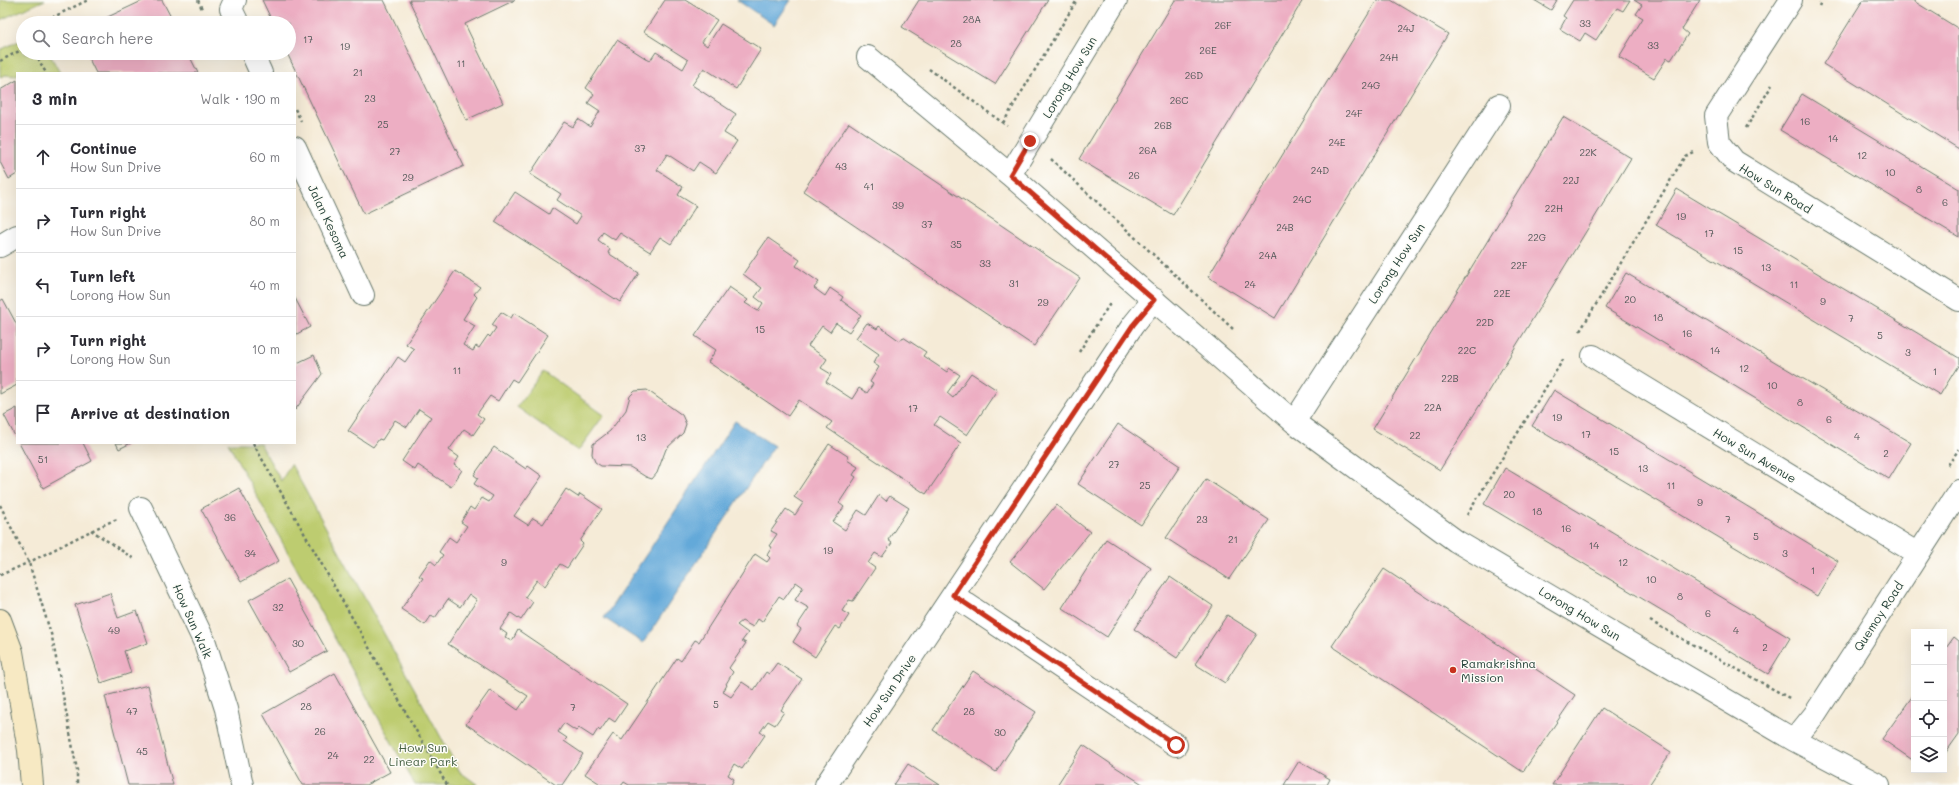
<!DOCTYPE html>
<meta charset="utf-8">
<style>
:root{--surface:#fff;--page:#f7f7f7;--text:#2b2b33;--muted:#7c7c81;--line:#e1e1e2}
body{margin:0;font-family:Mali,sans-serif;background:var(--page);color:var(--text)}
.controls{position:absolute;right:12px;bottom:12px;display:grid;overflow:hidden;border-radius:0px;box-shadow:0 4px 16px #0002}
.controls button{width:36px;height:36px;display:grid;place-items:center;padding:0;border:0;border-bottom:1px solid var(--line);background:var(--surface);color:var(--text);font:20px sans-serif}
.stop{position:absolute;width:12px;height:12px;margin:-9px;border:3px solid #c8321e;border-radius:50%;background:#fff}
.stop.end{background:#c8321e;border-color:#fff;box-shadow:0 1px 4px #0008}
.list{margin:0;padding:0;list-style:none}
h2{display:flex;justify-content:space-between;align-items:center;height:52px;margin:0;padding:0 16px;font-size:17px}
h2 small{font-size:13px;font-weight:400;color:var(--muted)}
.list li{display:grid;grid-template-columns:26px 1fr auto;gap:12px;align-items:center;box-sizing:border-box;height:64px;padding:0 16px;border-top:1px solid var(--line)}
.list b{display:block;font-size:15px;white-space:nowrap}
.list p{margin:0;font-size:13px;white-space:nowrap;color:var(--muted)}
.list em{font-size:13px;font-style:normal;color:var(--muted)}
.icon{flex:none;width:22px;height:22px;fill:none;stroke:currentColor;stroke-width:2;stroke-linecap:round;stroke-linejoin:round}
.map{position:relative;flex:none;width:1959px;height:785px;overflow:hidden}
.search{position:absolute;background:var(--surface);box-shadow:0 4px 16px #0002;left:16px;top:16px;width:280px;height:44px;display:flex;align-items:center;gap:10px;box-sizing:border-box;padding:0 14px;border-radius:22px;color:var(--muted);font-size:15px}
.panel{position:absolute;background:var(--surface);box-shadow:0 4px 16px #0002;left:16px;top:72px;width:280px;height:372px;border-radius:0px}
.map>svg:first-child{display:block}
</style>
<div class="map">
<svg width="1959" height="785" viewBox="0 0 1959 785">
<rect width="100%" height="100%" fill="#fdfcf7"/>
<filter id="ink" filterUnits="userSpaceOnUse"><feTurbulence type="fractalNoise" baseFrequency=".025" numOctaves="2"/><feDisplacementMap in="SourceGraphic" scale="8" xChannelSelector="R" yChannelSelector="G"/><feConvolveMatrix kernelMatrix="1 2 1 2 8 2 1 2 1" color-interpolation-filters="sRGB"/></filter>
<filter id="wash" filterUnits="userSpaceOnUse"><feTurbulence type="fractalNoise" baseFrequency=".012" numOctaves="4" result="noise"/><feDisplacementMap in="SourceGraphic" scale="16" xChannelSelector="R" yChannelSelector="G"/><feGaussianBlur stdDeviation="0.9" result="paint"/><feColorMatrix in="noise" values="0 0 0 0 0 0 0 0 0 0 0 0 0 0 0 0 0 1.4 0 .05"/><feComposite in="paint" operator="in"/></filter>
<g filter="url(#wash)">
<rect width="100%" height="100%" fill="#f5ebd7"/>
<path fill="#bdcc6f" stroke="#6e8452" d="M 0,0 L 45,0 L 0,20 Z
M 23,39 L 23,53 L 49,53 L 60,73 L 17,73 L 17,76 L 5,75 L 0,77 L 0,50 Z
M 543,371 L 604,415 L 578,451 L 517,407 Z
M 228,443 L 260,443 L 281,481 L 291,464 L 460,772 L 478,785 L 415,785 Z"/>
<path fill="#64a9d9" stroke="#427386" d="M 737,0 L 791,0 L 774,25 Z
M 735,421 L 774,446 L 643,643 L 604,618 Z"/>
<g id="blocks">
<path fill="#edaec3" d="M 144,0 L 162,0 L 174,23 L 95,23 Z
M 262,0 L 384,0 L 464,166 L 364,214 L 287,53 L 289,53 L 289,23 L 273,23 Z
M 409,0 L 515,0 L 465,24 L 503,103 L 466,120 Z
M 665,0 L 685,0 L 717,20 L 702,42 L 707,46 L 721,24 L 761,49 L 736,89 L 704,68 L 692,85 L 736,114 L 724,133 L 737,141 L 716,173 L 699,162 L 693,171 L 667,154 L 657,170 L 683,187 L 678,195 L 696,206 L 671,244 L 660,237 L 650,252 L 620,233 L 615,240 L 603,232 L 598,240 L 610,249 L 608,253 L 639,273 L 620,302 L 495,222 L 515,192 L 549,214 L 552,208 L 576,224 L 581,216 L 557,200 L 561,194 L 530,174 L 564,122 L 573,127 L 578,119 L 590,127 L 600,111 L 588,103 L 594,94 L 586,88 L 617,40 L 650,61 L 656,52 L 683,69 L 688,60 L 644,32 Z
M 919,0 L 1048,0 L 995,84 L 902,27 Z
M 1175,0 L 1303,0 L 1173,215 L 1079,159 Z
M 1377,0 L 1391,0 L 1448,34 L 1275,318 L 1208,277 Z
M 1534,0 L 1557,0 L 1551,10 Z
M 1573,0 L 1630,0 L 1623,11 L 1617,8 L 1596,40 L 1585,33 L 1580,41 L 1560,29 L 1566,18 L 1563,16 Z
M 1634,0 L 1700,0 L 1682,29 L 1688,34 L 1671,60 L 1667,58 L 1654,78 L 1619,57 L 1643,18 L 1636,14 L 1642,5 Z
M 1863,0 L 1912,0 L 1959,29 L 1959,149 L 1823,64 Z
M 86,53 L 188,53 L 198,73 L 96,73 Z
M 17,80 L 17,174 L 9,179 L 0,162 L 0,90 Z
M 1802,94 L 1959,189 L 1959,237 L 1780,130 Z
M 1563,117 L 1631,158 L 1440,470 L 1373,429 Z
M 849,123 L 1080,278 L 1034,346 L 803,191 Z
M 1677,189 L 1959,358 L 1959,364 L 1940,395 L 1656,225 Z
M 768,238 L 800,260 L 796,266 L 819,282 L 814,288 L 825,296 L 830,288 L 843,297 L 841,300 L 861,315 L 849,332 L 836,323 L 830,332 L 822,326 L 808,346 L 827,359 L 821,368 L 831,374 L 826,382 L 852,399 L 859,388 L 867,393 L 873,384 L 870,382 L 879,367 L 873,363 L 879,354 L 856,338 L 867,323 L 877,329 L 879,326 L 900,341 L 903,337 L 926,352 L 923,356 L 947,372 L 949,368 L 960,375 L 947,393 L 953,398 L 971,373 L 997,390 L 967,435 L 940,417 L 934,425 L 961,443 L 926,494 L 827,428 L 832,422 L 799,400 L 788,416 L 708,362 L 716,350 L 695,336 L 729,287 L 748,300 L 745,303 L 758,311 L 763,303 L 755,297 L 762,288 L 743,274 Z
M 455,271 L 480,287 L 474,294 L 477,297 L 463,319 L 475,326 L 463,345 L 473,351 L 476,346 L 479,348 L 488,335 L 490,337 L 496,328 L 492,325 L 501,312 L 511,318 L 514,313 L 548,335 L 517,382 L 512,379 L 498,401 L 490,396 L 477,414 L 484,419 L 473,435 L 464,429 L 449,450 L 459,457 L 454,465 L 462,470 L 451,487 L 418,465 L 415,470 L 402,461 L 431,417 L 419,409 L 407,427 L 395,420 L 382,440 L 379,439 L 373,447 L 348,431 L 398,357 L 405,362 L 414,349 L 406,344 Z
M 1626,273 L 1911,443 L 1889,479 L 1605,308 Z
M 295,298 L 310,327 L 295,335 Z
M 3,299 L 17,325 L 17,385 L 0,394 L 0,301 Z
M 314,355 L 322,374 L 295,410 L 295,364 Z
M 647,390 L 682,415 L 686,424 L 683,433 L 666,449 L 657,473 L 652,479 L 646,477 L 630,467 L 601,466 L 595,462 L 592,454 L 593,444 L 610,431 L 626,410 L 630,396 L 635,391 Z
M 1554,390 L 1838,561 L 1817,596 L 1532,426 Z
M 17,408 L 17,440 L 4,415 Z
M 1118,424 L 1180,466 L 1141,525 L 1078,484 Z
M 19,443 L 83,443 L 92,461 L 43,488 Z
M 116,443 L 131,443 L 119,449 Z
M 829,444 L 849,457 L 847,460 L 858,467 L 853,475 L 856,477 L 839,503 L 844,507 L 833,522 L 845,530 L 858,510 L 866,515 L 879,495 L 886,501 L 890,496 L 909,508 L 888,540 L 892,543 L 882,557 L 875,553 L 868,563 L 875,568 L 853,601 L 849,600 L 842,611 L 849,615 L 840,629 L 835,626 L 815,657 L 793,642 L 801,629 L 797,626 L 809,608 L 795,600 L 803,587 L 796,582 L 784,599 L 779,596 L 762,622 L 758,619 L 753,627 L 742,621 L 737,625 L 748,633 L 742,641 L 746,643 L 729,668 L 733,672 L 726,684 L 727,685 L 723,692 L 731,697 L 742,682 L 754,690 L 766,672 L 769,674 L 777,663 L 802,679 L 781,710 L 784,712 L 775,725 L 768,721 L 760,732 L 765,735 L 742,769 L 734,764 L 728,775 L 734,779 L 731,785 L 629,785 L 624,782 L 622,785 L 602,785 L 585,774 L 613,734 L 622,740 L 677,658 L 681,661 L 695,640 L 699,642 L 755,554 L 767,562 L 770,558 L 767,555 L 772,547 L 769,546 L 777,534 L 771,531 L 786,509 L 795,515 L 803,503 L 794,497 Z
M 494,447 L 526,469 L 528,466 L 542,476 L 514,516 L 528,525 L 533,518 L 543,524 L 566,489 L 578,497 L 580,494 L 602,509 L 580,541 L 583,544 L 567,568 L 560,564 L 545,586 L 537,580 L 525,597 L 533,602 L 521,620 L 511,613 L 500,629 L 507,634 L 505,637 L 512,641 L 518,630 L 627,704 L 615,722 L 609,718 L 600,731 L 598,729 L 593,737 L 579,728 L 576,731 L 564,723 L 558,732 L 567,738 L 564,741 L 583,754 L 562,785 L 556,785 L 466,724 L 490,690 L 518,710 L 528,696 L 448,644 L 477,600 L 469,594 L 460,607 L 448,599 L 435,618 L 431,616 L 425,625 L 401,609 L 423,578 L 419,576 L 430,560 L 436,565 L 443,555 L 439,552 L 449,537 L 456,542 L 467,526 L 461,522 L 470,507 L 474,510 L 482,498 L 489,502 L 493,496 L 474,484 L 478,478 L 474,475 Z
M 1505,468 L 1790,638 L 1768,674 L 1484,504 Z
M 1206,479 L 1269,520 L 1229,579 L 1166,538 Z
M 239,488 L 279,561 L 241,582 L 201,509 Z
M 1056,505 L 1090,532 L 1044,589 L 1010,562 Z
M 1106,539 L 1151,568 L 1107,637 L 1062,608 Z
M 1384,569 L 1575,695 L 1523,772 L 1332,646 Z
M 1170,577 L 1213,606 L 1177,658 L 1134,629 Z
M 287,579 L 327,651 L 289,672 L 249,600 Z
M 110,593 L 118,618 L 137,611 L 148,643 L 124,651 L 131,673 L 101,683 L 75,605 Z
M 1227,615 L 1257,634 L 1225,683 L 1195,664 Z
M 1954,637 L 1959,641 L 1959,734 L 1944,755 L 1944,651 Z
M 973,671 L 1036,712 L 996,772 L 933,730 Z
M 335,673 L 390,772 L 366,785 L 303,785 L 263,714 Z
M 148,685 L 158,726 L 173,785 L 128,785 L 105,696 Z
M 1914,694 L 1914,761 L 1882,739 Z
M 1602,708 L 1671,752 L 1649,785 L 1552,785 Z
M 1083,745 L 1114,766 L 1144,785 L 1057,785 Z
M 1299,761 L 1330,779 L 1327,785 L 1284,785 Z
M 908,764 L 940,785 L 894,785 Z"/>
</g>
</g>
<g filter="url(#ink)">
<use href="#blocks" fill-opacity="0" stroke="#6a7a6d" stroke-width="1"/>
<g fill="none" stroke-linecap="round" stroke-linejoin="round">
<defs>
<path id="street" d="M 235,0 L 231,9 L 238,23
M 1791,0 L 1716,116 L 1719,142 L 1734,161 L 1959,300
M 252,53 L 261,73
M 868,57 L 1010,175 L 1294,422 L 1456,541 L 1794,740 L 1879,785
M 295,147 L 363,295
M 1010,175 L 1116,0
M 0,246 L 17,236
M 1593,356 L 1918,554
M 1294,422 L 1499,105
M 141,508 L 205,643 L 226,709 L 242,785
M 953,595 L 1176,745
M 1794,740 L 1815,714 L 1959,491
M 826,785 L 1133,325 L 1154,299"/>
<path id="secondary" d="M 0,620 L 12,652 L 29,750 L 32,785"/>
</defs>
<use href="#street" stroke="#6a7a6d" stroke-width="24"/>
<use href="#secondary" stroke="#6a7a6d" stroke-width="24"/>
<path stroke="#6a7a6d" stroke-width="2.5" stroke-dasharray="3 3" stroke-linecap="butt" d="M 198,0 L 202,9
M 1819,6 L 1822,0
M 41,23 L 88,0
M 35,53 L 46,73
M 0,61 L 23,49
M 929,69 L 1007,126
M 295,109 L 301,121
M 1003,123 L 1077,0
M 1746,128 L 1772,85
M 1051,159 L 1233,329
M 1580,331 L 1685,156 L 1693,152
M 1079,352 L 1111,302
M 253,443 L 447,785
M 1948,465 L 1959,449
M 0,505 L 29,563 L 52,637 L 77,770 L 77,785
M 1467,515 L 1564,358
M 91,530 L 134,559
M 0,575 C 40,559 77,536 117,519
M 1650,621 L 1791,699"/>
<use href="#street" stroke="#fff" stroke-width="22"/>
<use href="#secondary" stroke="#f7e9c3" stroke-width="22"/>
</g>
</g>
<g fill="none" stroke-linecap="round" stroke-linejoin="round" filter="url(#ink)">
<path stroke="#c8321e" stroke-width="5" d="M 1030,141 L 1010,175 L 1154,300 L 1133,325 L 953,595 L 1176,745"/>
</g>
<circle fill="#c8321e" stroke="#fdfcf7" stroke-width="1.5" cx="1453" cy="670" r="4"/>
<g text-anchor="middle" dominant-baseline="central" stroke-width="3" stroke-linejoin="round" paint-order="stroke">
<g font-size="10" fill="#525958">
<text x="972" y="19">28A</text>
<text x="1585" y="23">33</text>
<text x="1223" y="25">26F</text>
<text x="1406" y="28">24J</text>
<text x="308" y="39">17</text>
<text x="956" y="43">28</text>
<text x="1653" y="45">33</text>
<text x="345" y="46">19</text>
<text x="1208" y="50">26E</text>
<text x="1389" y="57">24H</text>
<text x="461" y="63">11</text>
<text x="358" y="72">21</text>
<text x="1194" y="75">26D</text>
<text x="1371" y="85">24G</text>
<text x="370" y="98">23</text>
<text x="1179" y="100">26C</text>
<text x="1354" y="113">24F</text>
<text x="1805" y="121">16</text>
<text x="383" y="124">25</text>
<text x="1163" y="125">26B</text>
<text x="1833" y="138">14</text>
<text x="1337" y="142">24E</text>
<text x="640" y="148">37</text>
<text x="1148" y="150">26A</text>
<text x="395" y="151">27</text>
<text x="1588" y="152">22K</text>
<text x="1862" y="155">12</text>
<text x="841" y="166">43</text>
<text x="1320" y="170">24D</text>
<text x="1890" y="172">10</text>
<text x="1134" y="175">26</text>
<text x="408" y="177">29</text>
<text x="1571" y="180">22J</text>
<text x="869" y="186">41</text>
<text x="1919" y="189">8</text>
<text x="1302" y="199">24C</text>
<text x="1945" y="202">6</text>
<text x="898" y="205">39</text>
<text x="1554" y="208">22H</text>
<text x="1681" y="216">19</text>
<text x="927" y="224">37</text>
<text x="1285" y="227">24B</text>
<text x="1709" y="233">17</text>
<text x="1537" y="237">22G</text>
<text x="956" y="244">35</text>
<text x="1738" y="250">15</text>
<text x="1268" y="255">24A</text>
<text x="985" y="263">33</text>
<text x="1519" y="265">22F</text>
<text x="1766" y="267">13</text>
<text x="1014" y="283">31</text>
<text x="1250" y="284">24</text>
<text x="1794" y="284">11</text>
<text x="1502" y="293">22E</text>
<text x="1630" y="299">20</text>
<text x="1823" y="301">9</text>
<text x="1043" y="302">29</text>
<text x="1658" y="317">18</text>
<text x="1851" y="318">7</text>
<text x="1485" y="322">22D</text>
<text x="760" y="329">15</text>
<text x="1687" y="333">16</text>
<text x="1880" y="335">5</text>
<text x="1467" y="350">22C</text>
<text x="1715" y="350">14</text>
<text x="1908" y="352">3</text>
<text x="1744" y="368">12</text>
<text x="457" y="370">11</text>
<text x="1935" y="371">1</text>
<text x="1450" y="378">22B</text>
<text x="1772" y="385">10</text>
<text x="1800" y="402">8</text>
<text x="1433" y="407">22A</text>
<text x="913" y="408">17</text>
<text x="1557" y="417">19</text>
<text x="1829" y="419">6</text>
<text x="1586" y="434">17</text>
<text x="1415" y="435">22</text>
<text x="1857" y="436">4</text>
<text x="641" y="437">13</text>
<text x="1614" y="451">15</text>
<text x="1886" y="453">2</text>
<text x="43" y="459">51</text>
<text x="1114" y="464">27</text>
<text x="1643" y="468">13</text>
<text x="1145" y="485">25</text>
<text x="1671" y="485">11</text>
<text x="1509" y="494">20</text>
<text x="1700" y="502">9</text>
<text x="1537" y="511">18</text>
<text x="230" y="517">36</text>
<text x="1202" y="519">23</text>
<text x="1728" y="519">7</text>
<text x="1566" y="528">16</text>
<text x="1756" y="536">5</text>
<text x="1233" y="539">21</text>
<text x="1594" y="545">14</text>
<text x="828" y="550">19</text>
<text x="250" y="553">34</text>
<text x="1785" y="553">3</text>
<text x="504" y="562">9</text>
<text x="1623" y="562">12</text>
<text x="1813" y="570">1</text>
<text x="1651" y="579">10</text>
<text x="1680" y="596">8</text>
<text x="278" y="607">32</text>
<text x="1708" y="613">6</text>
<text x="114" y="630">49</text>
<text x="1736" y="630">4</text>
<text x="298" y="643">30</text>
<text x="1765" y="647">2</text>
<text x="716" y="704">5</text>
<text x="306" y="706">28</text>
<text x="573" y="707">7</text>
<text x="132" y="711">47</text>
<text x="969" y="711">28</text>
<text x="320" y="731">26</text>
<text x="1000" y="732">30</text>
<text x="142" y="751">45</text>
<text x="333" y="755">24</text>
<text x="369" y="759">22</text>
</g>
<g font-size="12" fill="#1f3d34" stroke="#fdfcf7">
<text transform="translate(1069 77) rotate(-59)">Lorong How Sun</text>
<text transform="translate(1776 188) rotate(32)">How Sun Road</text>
<text transform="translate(329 221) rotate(65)">Jalan Kesoma</text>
<text transform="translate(1396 263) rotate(-57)">Lorong How Sun</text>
<text transform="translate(1755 455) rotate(31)">How Sun Avenue</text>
<text transform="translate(1580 613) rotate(31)">Lorong How Sun</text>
<text transform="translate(1878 616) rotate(-57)">Quemoy Road</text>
<text transform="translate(193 621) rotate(66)">How Sun Walk</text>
<text transform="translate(889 690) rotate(-56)">How Sun Drive</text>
</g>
<g font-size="12" fill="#1f3d34" stroke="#fdfcf7" text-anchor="start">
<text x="1461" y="663">Ramakrishna<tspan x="1461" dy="14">Mission</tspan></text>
</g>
<g font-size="12" fill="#466143" stroke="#fdfcf7">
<text x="423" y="747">How Sun<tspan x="423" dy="14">Linear Park</tspan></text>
</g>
</g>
</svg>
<div class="controls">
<button>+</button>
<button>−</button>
<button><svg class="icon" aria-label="locate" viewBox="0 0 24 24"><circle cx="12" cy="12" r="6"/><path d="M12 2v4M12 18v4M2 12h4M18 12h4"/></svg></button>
<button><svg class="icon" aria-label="layers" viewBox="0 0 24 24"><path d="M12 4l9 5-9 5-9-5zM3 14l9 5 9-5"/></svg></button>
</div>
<div class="stop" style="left:1176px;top:745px"></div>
<div class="stop end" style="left:1030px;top:141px"></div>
<div class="search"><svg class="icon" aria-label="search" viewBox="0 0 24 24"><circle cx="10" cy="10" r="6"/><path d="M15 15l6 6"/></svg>Search here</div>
<section class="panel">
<h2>3 min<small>Walk · 190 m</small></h2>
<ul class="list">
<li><svg class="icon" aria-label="ahead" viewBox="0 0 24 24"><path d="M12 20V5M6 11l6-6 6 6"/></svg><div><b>Continue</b><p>How Sun Drive</p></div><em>60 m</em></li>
<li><svg class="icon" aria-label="right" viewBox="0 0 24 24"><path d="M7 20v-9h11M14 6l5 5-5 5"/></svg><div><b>Turn right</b><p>How Sun Drive</p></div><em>80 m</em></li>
<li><svg class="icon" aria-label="left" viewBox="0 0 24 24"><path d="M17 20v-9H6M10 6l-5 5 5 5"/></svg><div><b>Turn left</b><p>Lorong How Sun</p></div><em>40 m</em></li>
<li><svg class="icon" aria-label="right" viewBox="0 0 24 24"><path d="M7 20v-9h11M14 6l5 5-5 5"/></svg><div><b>Turn right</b><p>Lorong How Sun</p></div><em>10 m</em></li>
<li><svg class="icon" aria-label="arrive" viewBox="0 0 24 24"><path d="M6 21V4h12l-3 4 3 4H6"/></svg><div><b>Arrive at destination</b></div></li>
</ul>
</section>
</div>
